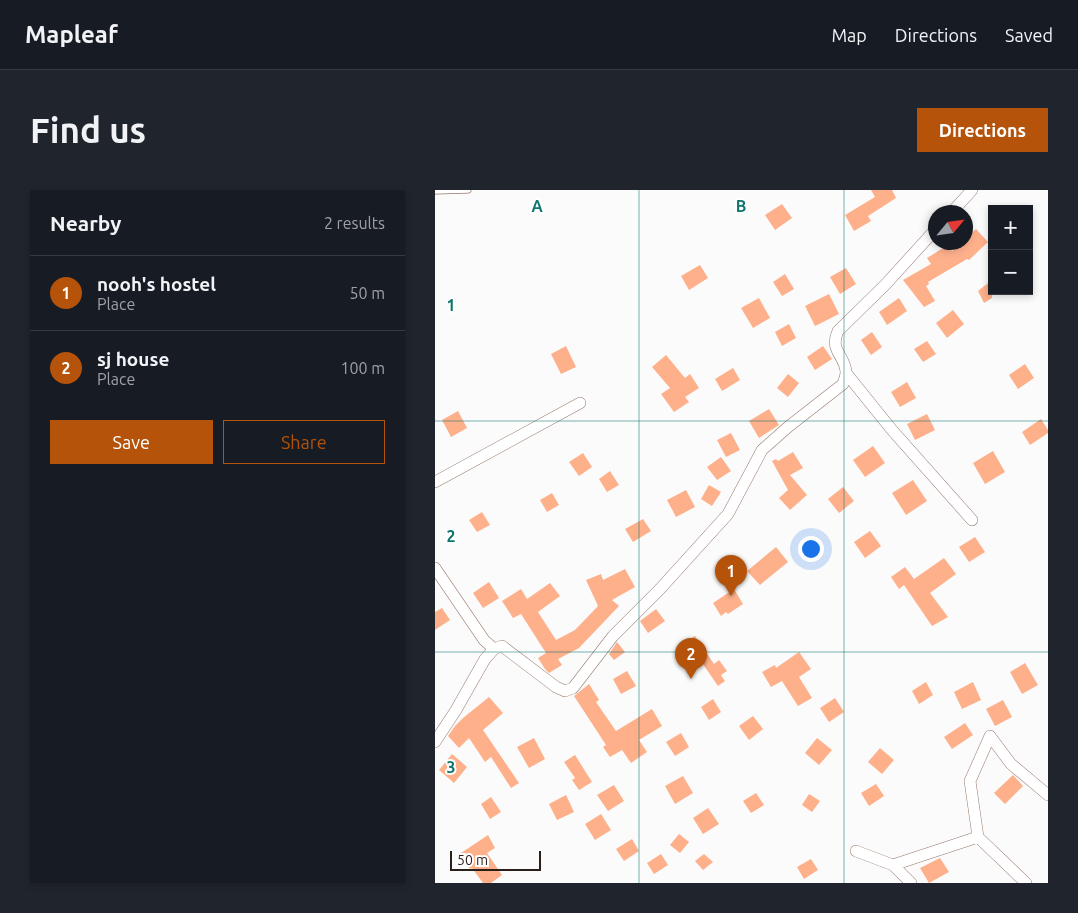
<!DOCTYPE html>
<meta charset="utf-8">
<style>
:root{--surface:#171b24;--page:#20242c;--text:#f1f3f6;--muted:#9ea1a6;--line:#363941;--accent:#b45309}
body{margin:0;font-family:Ubuntu,sans-serif;background:var(--page);color:var(--text)}
.controls{position:absolute;right:15px;top:15px;display:grid;overflow:hidden;border-radius:0px;box-shadow:0 2px 8px #0003}
.controls button{width:45px;height:45px;display:grid;place-items:center;padding:0;border:0;border-bottom:1px solid var(--line);background:var(--surface);color:var(--text);font:25px sans-serif}
.compass{position:absolute;left:493px;top:15px;width:45px;height:45px;border-radius:50%;background:var(--surface);box-shadow:0 2px 8px #0003;rotate:61deg}
.scale{position:absolute;left:15px;bottom:12px;width:91px;box-sizing:border-box;padding-left:5px;border:2px solid #2b1f1a;border-top:0;font-size:14px;line-height:18px;white-space:nowrap;color:#2b1f1a;-webkit-text-stroke:4px #fff;paint-order:stroke}
.you{position:absolute;left:375px;top:358px;width:18px;height:18px;margin:-12px;border:4px solid #fff;border-radius:50%;background:#1a73e8;box-shadow:0 0 0 8px #1a73e833}
.badge{display:grid;place-items:center;width:32px;height:32px;border-radius:50%;background:var(--accent);color:#fff;font-size:16px;font-weight:700}
.pin{position:absolute;translate:-50% -41px;filter:drop-shadow(0 1px 2px #0008)}
.pin::after{content:'';position:absolute;top:26px;width:18px;height:15px;background:inherit;clip-path:polygon(0 0,100% 0,50% 100%)}
.list{margin:0;padding:0;list-style:none}
h2{display:flex;justify-content:space-between;align-items:center;height:65px;margin:0;padding:0 20px;font-size:21px}
h2 small{font-size:16px;font-weight:400;color:var(--muted)}
.list li{display:grid;grid-template-columns:32px 1fr auto;gap:15px;align-items:center;box-sizing:border-box;height:75px;padding:0 20px;border-top:1px solid var(--line)}
.list b{display:block;font-size:19px;white-space:nowrap}
.list p{margin:0;font-size:16px;white-space:nowrap;color:var(--muted)}
.list em{font-size:16px;font-style:normal;color:var(--muted)}
.actions{display:flex;gap:10px;padding:15px 20px}
.actions a{flex:1;padding:11px 0;border:1px solid var(--accent);border-radius:0px;text-align:center;font-size:18px;color:var(--accent)}
.actions .main{background:var(--accent);color:#fff}
.map{position:relative;flex:none;width:613px;height:693px;overflow:hidden;border-radius:0px}
header{display:flex;align-items:center;gap:30px;box-sizing:border-box;height:70px;padding:0 25px;background:var(--surface);border-bottom:1px solid var(--line)}
header strong{font-size:24px}
nav{display:flex;gap:28px;margin-inline-start:auto;font-size:18px}
.intro{display:flex;align-items:center;justify-content:space-between;box-sizing:border-box;height:120px;padding:0 30px}
h1{margin:0;font-size:35px}
.button{padding:12px 22px;border-radius:0px;background:var(--accent);color:#fff;font-size:18px;font-weight:700}
main{display:flex;gap:30px;padding:0 30px}
aside{flex:1;background:var(--surface);border-radius:0px;box-shadow:0 2px 8px #0003}
.map>svg:first-child{display:block}
</style>
<header>
<strong>Mapleaf</strong>
<nav><a>Map</a><a>Directions</a><a>Saved</a></nav>
</header>
<div class="intro"><h1>Find us</h1><a class="button">Directions</a></div>
<main>
<aside>
<h2>Nearby<small>2 results</small></h2>
<ul class="list">
<li><span class="badge">1</span><div><b>nooh's hostel</b><p>Place</p></div><em>50 m</em></li>
<li><span class="badge">2</span><div><b>sj house</b><p>Place</p></div><em>100 m</em></li>
</ul>
<div class="actions"><a class="main">Save</a><a>Share</a></div>
</aside>
<div class="map">
<svg width="613" height="693" viewBox="0 0 613 693">
<rect width="100%" height="100%" fill="#fbfbfb"/>
<path fill="#feb08b" d="M 436,0 L 457,0 L 461,8 L 433,26 L 436,31 L 419,41 L 410,25 L 440,7 Z
M 347,14 L 357,28 L 340,40 L 330,25 Z
M 541,39 L 553,52 L 534,70 L 532,69 L 493,92 L 494,94 L 491,96 L 500,111 L 489,117 L 468,90 L 496,74 L 492,68 L 513,55 L 517,61 L 527,52 L 530,52 L 530,49 Z
M 265,75 L 273,88 L 254,100 L 246,86 Z
M 411,78 L 421,94 L 405,104 L 395,87 Z
M 350,84 L 359,99 L 347,106 L 338,92 Z
M 557,90 L 557,108 L 549,113 L 543,101 Z
M 394,104 L 404,124 L 380,136 L 370,116 Z
M 324,108 L 335,128 L 318,138 L 306,118 Z
M 464,108 L 472,121 L 452,135 L 444,122 Z
M 518,120 L 529,134 L 512,148 L 501,133 Z
M 354,134 L 361,148 L 347,156 L 340,142 Z
M 437,142 L 447,157 L 436,165 L 426,150 Z
M 492,151 L 501,164 L 488,172 L 479,159 Z
M 131,156 L 141,177 L 126,184 L 116,164 Z
M 388,156 L 397,169 L 380,180 L 372,167 Z
M 231,165 L 250,188 L 255,184 L 264,198 L 250,207 L 254,212 L 239,222 L 226,204 L 235,198 L 217,177 Z
M 590,174 L 599,188 L 583,199 L 574,185 Z
M 298,178 L 305,190 L 287,201 L 280,189 Z
M 353,184 L 364,193 L 353,207 L 342,198 Z
M 472,192 L 481,208 L 465,217 L 456,202 Z
M 334,219 L 344,235 L 324,248 L 314,231 Z
M 23,221 L 32,238 L 16,247 L 7,230 Z
M 492,224 L 500,240 L 480,250 L 472,234 Z
M 606,229 L 613,240 L 613,243 L 595,255 L 587,242 Z
M 296,243 L 305,260 L 291,267 L 282,250 Z
M 438,256 L 450,273 L 430,287 L 418,270 Z
M 558,261 L 570,282 L 550,294 L 538,273 Z
M 358,262 L 368,278 L 355,285 L 372,305 L 355,320 L 344,308 L 353,300 L 337,271 L 341,269 L 343,271 Z
M 148,263 L 157,277 L 144,286 L 134,272 Z
M 286,267 L 296,281 L 282,290 L 272,277 Z
M 175,281 L 184,295 L 172,302 L 164,289 Z
M 478,290 L 492,311 L 471,325 L 457,303 Z
M 274,295 L 286,302 L 277,316 L 266,309 Z
M 408,297 L 419,311 L 404,323 L 393,309 Z
M 251,300 L 260,317 L 241,327 L 232,310 Z
M 117,303 L 124,315 L 112,322 L 105,310 Z
M 47,322 L 55,335 L 42,342 L 34,330 Z
M 208,329 L 216,341 L 198,352 L 190,339 Z
M 435,341 L 446,356 L 430,368 L 419,352 Z
M 540,347 L 550,362 L 534,372 L 524,357 Z
M 341,357 L 353,372 L 325,395 L 312,381 Z
M 509,368 L 521,384 L 495,403 L 513,427 L 497,436 L 469,395 L 464,399 L 456,387 L 470,377 L 479,389 Z
M 190,379 L 200,397 L 177,410 L 184,416 L 144,458 L 123,469 L 127,475 L 114,483 L 110,479 L 103,468 L 111,463 L 86,424 L 78,428 L 67,411 L 86,399 L 92,409 L 115,393 L 125,406 L 103,422 L 121,450 L 140,440 L 163,416 L 151,390 L 166,384 L 168,390 Z
M 54,392 L 64,408 L 48,418 L 38,403 Z
M 299,399 L 308,414 L 293,424 L 291,422 L 286,426 L 278,413 Z
M 7,418 L 15,430 L 0,440 L 0,422 Z
M 221,419 L 230,431 L 213,443 L 205,431 Z
M 260,446 L 279,474 L 284,470 L 292,481 L 286,485 L 290,491 L 283,496 L 252,451 Z
M 182,452 L 190,462 L 179,470 L 174,464 Z
M 364,462 L 376,479 L 364,487 L 377,508 L 363,516 L 347,491 L 336,497 L 327,482 L 340,475 L 341,478 Z
M 590,473 L 603,495 L 587,504 L 575,482 Z
M 192,481 L 201,496 L 186,504 L 178,489 Z
M 491,492 L 498,505 L 484,514 L 477,501 Z
M 538,492 L 546,510 L 527,519 L 519,502 Z
M 154,494 L 164,510 L 161,512 L 181,541 L 217,519 L 227,536 L 204,550 L 212,562 L 196,573 L 187,560 L 175,567 L 168,557 L 171,555 L 139,506 Z
M 54,507 L 68,523 L 48,540 L 84,593 L 76,598 L 56,567 L 50,572 L 34,548 L 24,558 L 13,546 L 20,536 L 28,528 Z
M 400,508 L 409,522 L 394,532 L 385,518 Z
M 278,509 L 286,522 L 274,530 L 266,517 Z
M 568,510 L 577,527 L 560,536 L 551,519 Z
M 318,526 L 328,539 L 314,550 L 304,536 Z
M 530,533 L 538,545 L 517,559 L 509,547 Z
M 246,543 L 254,557 L 240,566 L 231,552 Z
M 99,548 L 110,569 L 94,578 L 82,557 Z
M 382,548 L 397,560 L 384,575 L 370,563 Z
M 445,558 L 459,570 L 447,584 L 433,572 Z
M 17,564 L 32,577 L 19,593 L 4,580 Z
M 140,565 L 157,592 L 144,600 L 137,590 L 140,588 L 129,572 Z
M 578,585 L 588,596 L 570,614 L 559,603 Z
M 248,586 L 258,603 L 240,614 L 230,596 Z
M 441,594 L 449,606 L 434,616 L 426,603 Z
M 179,595 L 189,611 L 173,621 L 162,605 Z
M 321,603 L 329,615 L 316,623 L 308,611 Z
M 374,604 L 385,611 L 377,622 L 367,615 Z
M 131,605 L 139,622 L 122,630 L 114,614 Z
M 56,607 L 66,622 L 55,629 L 46,614 Z
M 273,618 L 284,634 L 268,644 L 258,628 Z
M 166,624 L 176,640 L 160,650 L 150,634 Z
M 244,644 L 254,652 L 245,663 L 235,655 Z
M 53,645 L 60,658 L 52,663 L 67,685 L 56,693 L 48,693 L 37,678 L 35,679 L 26,663 Z
M 197,649 L 204,661 L 189,671 L 181,659 Z
M 226,664 L 233,675 L 219,684 L 212,673 Z
M 269,664 L 278,672 L 268,680 L 260,671 Z
M 505,668 L 514,682 L 494,693 L 485,678 Z
M 376,669 L 383,680 L 369,689 L 362,677 Z"/>
<g fill="none" stroke-linecap="round" stroke-linejoin="round">
<defs>
<path id="lane" d="M 0,1 L 33,0"/>
<path id="street" d="M 517,22 L 537,0
M 411,183 L 457,240 L 537,330
M 0,292 L 145,213
M 0,378 L 49,450 L 59,459
M 0,552 L 21,520 L 50,469 L 59,459 L 67,456 L 121,497 L 130,501 L 138,498 L 178,446 L 225,399 L 293,324 L 327,260 L 353,237 L 408,194 C 409,191 411,186 411,182 C 410,165 394,161 403,141 L 450,95 L 500,40
M 421,661 L 458,675
M 476,693 L 458,675 L 543,647
M 591,693 L 543,647 L 535,591 L 555,546 L 576,574 L 613,605"/>
</defs>
<use href="#lane" stroke="#96786b" stroke-width="7"/>
<use href="#street" stroke="#96786b" stroke-width="12"/>
<use href="#lane" stroke="#fff" stroke-width="5.5"/>
<use href="#street" stroke="#fff" stroke-width="11"/>
</g>
<path fill="none" stroke="#0f766e" stroke-width="1" stroke-opacity="0.55" d="M 204,0 L 204,693M 409,0 L 409,693M 0,231 L 613,231M 0,462 L 613,462"/>
<g font-size="16" text-anchor="middle" font-weight="bold" fill="#0f766e" stroke="#fff" stroke-width="4" stroke-linejoin="round" paint-order="stroke">
<text x="102" y="22">A</text>
<text x="306" y="22">B</text>
<text x="16" y="121">1</text>
<text x="16" y="352">2</text>
<text x="16" y="583">3</text>
</g>
</svg>
<div class="controls">
<button>+</button>
<button>−</button>
</div>
<svg class="compass" viewBox="-18 -18 36 36"><path d="M0-13l5 13h-10z" fill="#e53935"/><path d="M0 13l5-13h-10z" fill="#9ea1a6"/></svg>
<div class="scale">50 m</div>
<div class="you"></div>
<div class="pin badge" style="left:296px;top:406px">1</div>
<div class="pin badge" style="left:256px;top:489px">2</div>
</div>
</main>
